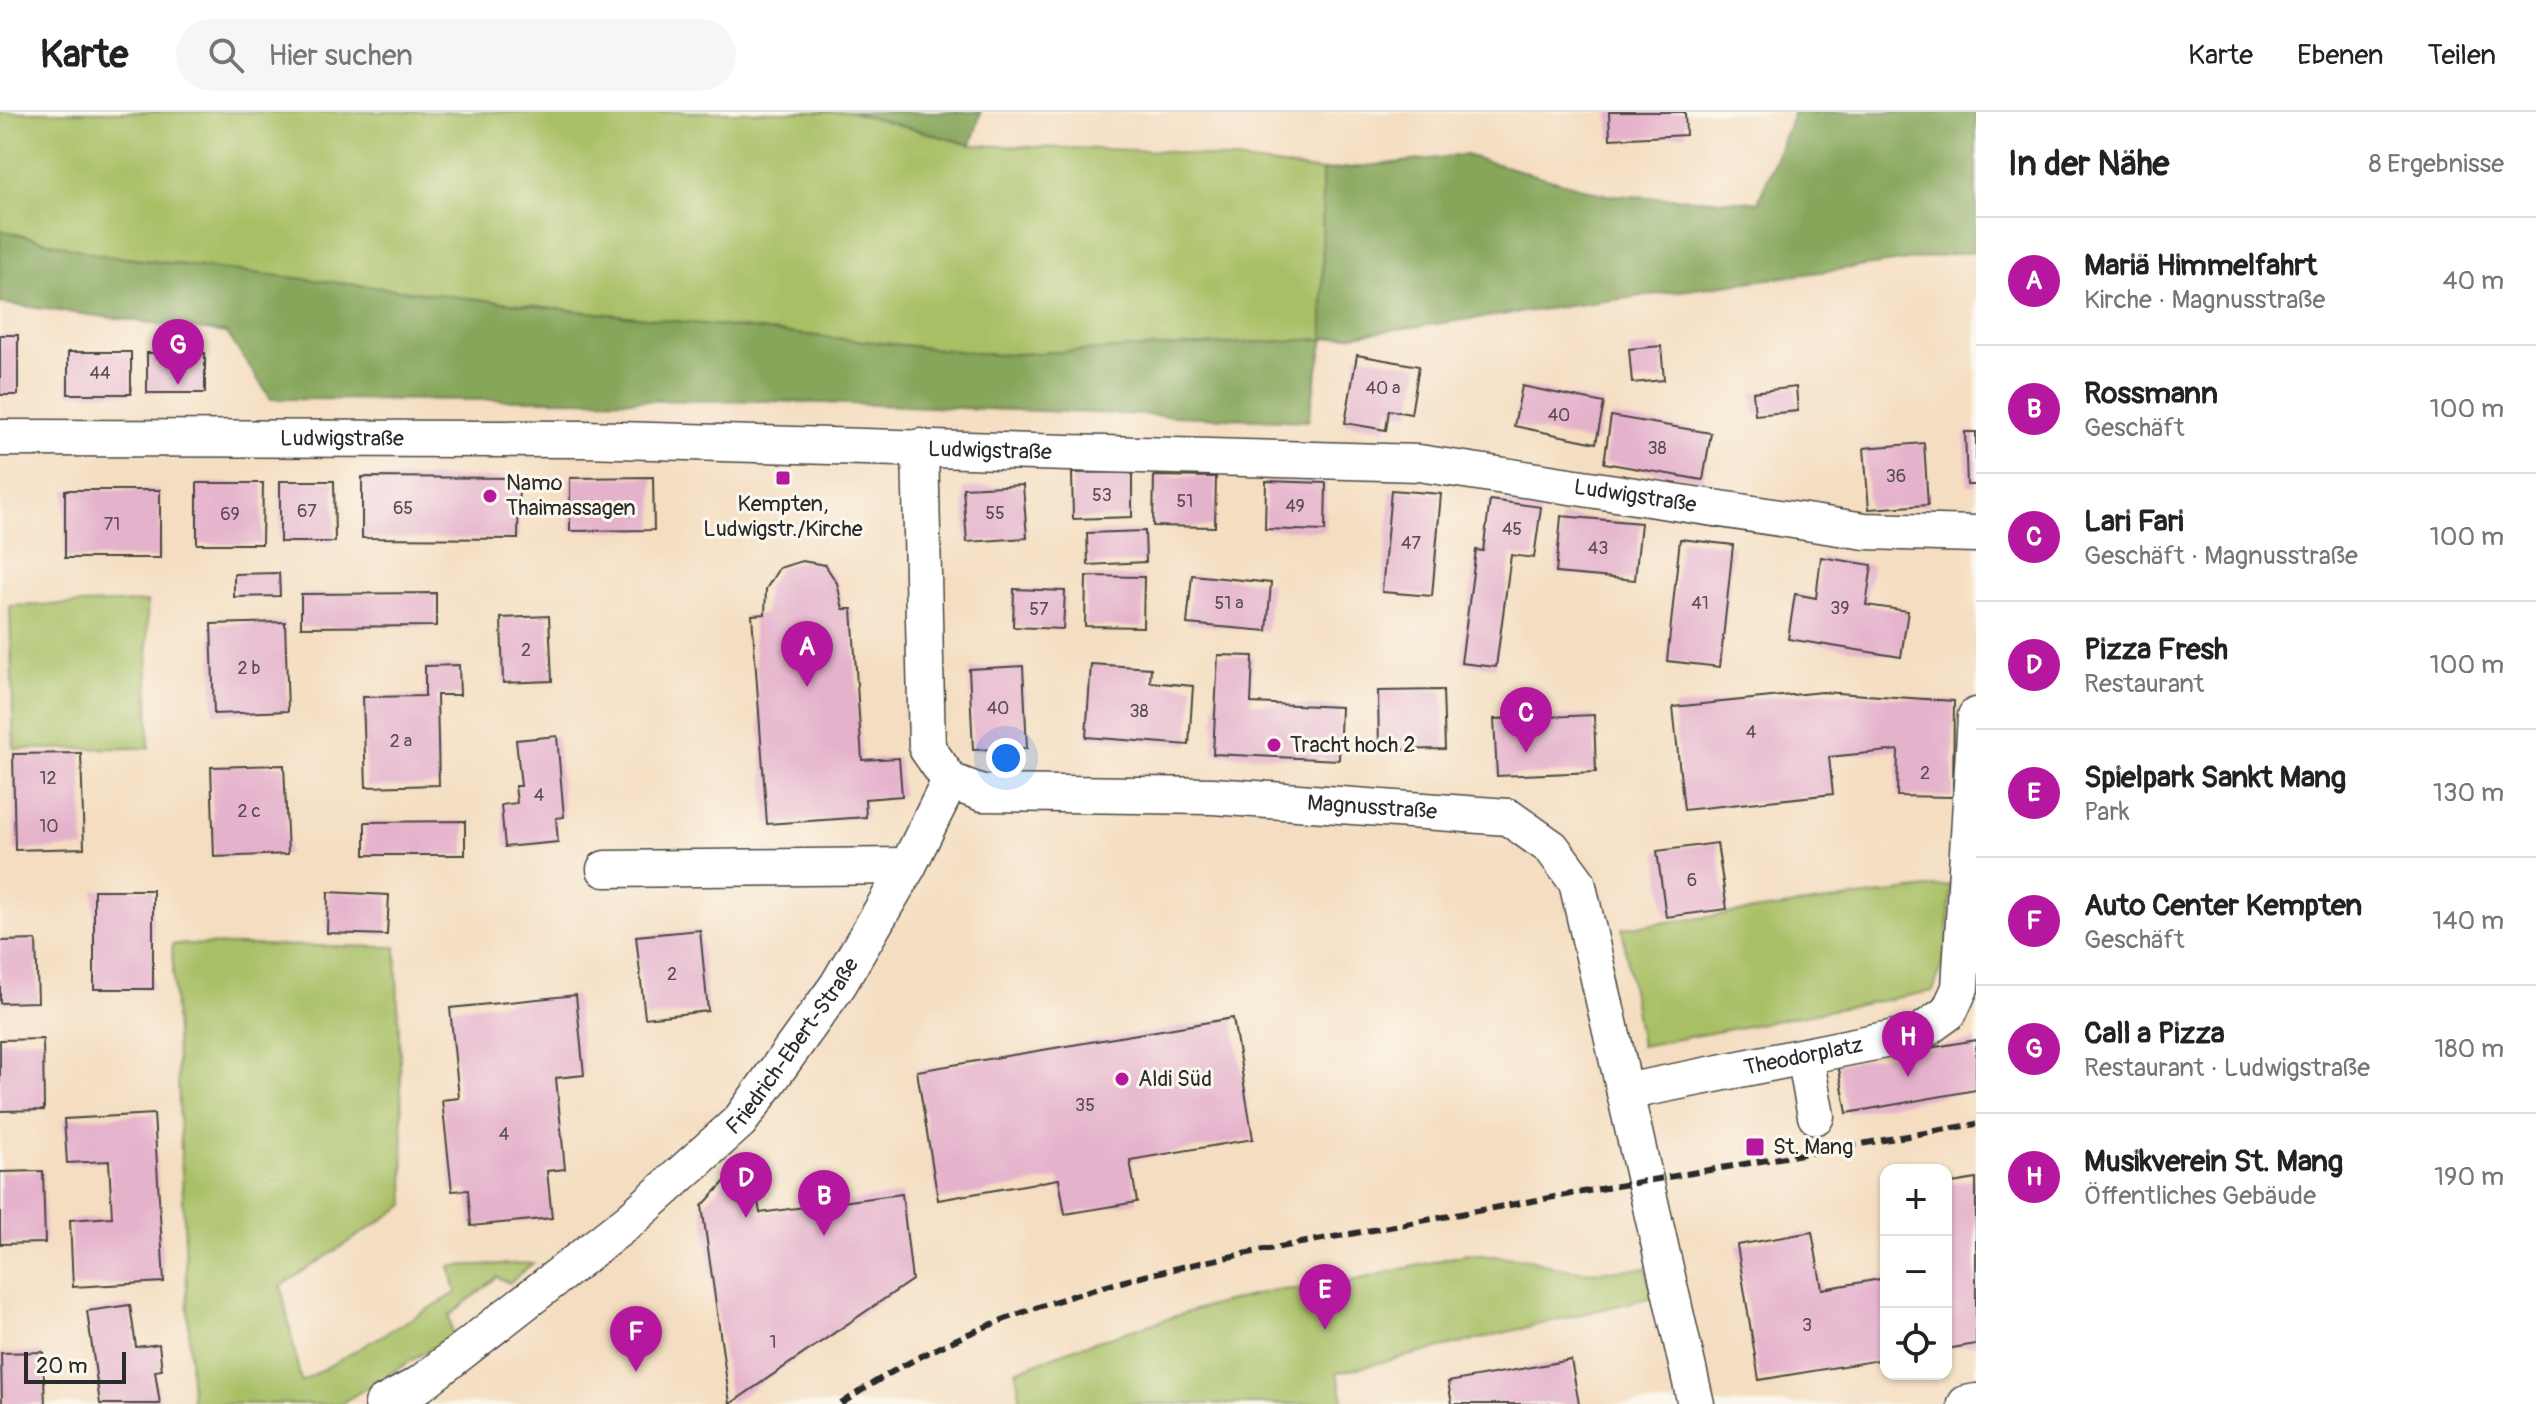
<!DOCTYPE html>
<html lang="de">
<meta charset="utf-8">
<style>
:root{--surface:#fff;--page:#f6f6f6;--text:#222;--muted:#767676;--line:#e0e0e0;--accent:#b5179e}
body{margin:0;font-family:Pangolin,sans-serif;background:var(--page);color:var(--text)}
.controls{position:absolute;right:24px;bottom:24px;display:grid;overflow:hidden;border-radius:16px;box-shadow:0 2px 6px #0004}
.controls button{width:72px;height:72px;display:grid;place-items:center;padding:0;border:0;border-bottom:2px solid var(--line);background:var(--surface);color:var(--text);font:40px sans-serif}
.scale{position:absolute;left:24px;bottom:20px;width:102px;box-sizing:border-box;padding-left:8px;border:4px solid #2b2b2b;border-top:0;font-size:22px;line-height:28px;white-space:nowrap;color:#2b2b2b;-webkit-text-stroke:6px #fbf7ec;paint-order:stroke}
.you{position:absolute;left:1006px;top:646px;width:28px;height:28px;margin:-20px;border:6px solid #fff;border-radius:50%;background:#1a73e8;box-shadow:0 0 0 12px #1a73e833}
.badge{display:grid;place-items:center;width:52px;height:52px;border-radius:50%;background:var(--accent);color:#fff;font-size:26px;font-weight:700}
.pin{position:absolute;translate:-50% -66px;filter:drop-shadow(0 2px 4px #0008)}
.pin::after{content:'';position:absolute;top:42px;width:28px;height:24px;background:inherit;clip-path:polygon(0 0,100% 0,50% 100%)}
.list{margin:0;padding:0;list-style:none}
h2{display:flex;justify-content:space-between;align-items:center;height:104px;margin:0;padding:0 32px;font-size:34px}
h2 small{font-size:26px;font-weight:400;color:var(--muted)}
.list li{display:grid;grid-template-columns:52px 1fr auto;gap:24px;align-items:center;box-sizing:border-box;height:128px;padding:0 32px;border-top:2px solid var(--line)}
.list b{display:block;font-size:30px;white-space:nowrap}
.list p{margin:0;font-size:26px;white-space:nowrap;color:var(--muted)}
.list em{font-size:26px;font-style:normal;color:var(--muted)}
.icon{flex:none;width:44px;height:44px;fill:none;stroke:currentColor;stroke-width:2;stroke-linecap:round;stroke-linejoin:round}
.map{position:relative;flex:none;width:1976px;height:1292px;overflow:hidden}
header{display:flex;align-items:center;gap:48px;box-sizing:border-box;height:112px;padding:0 40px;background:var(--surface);border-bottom:2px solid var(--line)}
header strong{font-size:38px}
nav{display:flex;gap:44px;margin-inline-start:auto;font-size:28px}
.search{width:560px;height:72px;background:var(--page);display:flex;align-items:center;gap:20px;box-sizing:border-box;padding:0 28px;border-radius:44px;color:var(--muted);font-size:30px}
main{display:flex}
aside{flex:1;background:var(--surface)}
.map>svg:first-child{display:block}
</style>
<header>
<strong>Karte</strong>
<div class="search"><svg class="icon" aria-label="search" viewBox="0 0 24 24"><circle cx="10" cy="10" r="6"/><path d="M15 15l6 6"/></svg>Hier suchen</div>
<nav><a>Karte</a><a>Ebenen</a><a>Teilen</a></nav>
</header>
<main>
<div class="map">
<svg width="1976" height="1292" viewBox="0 0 1976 1292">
<rect width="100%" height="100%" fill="#fbf7ec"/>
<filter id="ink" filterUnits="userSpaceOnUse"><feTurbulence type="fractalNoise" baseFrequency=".0125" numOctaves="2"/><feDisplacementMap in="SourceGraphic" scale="16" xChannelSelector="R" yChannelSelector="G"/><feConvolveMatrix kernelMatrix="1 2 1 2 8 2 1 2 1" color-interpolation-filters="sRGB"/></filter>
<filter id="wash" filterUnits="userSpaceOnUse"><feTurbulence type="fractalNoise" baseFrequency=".006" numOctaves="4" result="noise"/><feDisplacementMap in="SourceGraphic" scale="32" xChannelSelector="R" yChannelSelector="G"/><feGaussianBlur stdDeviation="1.8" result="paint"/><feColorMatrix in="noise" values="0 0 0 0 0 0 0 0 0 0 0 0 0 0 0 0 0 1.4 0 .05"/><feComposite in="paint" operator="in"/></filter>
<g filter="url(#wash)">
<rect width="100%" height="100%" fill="#f4ddc0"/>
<path fill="#a8bf65" stroke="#6a7548" stroke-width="2" d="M 0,0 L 852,0 L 971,33 L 1164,39 L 1322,59 L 1324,227 L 996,243 L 579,199 L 100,143 L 0,118 Z
M 147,490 L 149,636 L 14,637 L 10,494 Z
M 1951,773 L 1947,838 L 1933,879 L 1641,934 L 1622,816 Z
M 172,832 L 396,835 L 405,1093 L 281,1174 L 301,1270 L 456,1181 L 450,1154 L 533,1151 L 509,1171 L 497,1165 L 449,1204 L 453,1223 L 340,1292 L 192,1292 Z
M 1467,1142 L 1529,1147 L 1558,1156 L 1590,1160 L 1646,1156 L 1653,1185 L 1337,1261 L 1344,1292 L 1021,1292 L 1016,1259 L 1066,1239 L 1198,1197 L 1274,1178 L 1321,1176 Z"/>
<path fill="#86a65a" stroke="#586842" stroke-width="2" d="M 852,0 L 981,0 L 971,33 Z
M 1794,0 L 1976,0 L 1976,139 L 1324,227 L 1308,309 L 770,289 L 271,287 L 227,221 L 0,191 L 0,118 L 100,143 L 579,199 L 996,243 L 1323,227 L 1322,59 L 1465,43 L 1607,83 L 1758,90 Z"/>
<g id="blocks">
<path fill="#e5b2cc" d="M 1609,0 L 1685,0 L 1686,23 L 1610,27 Z
M 0,223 L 18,223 L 18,283 L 0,283 Z
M 1661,234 L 1664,268 L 1632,271 L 1629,237 Z
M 68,240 L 131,240 L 131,282 L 68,282 Z
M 147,241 L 205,241 L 205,281 L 147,281 Z
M 1357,243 L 1419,254 L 1411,302 L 1389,298 L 1386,318 L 1345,311 Z
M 1522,274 L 1604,291 L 1596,331 L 1514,314 Z
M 1796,275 L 1798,299 L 1755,303 L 1753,280 Z
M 1611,304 L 1711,321 L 1703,368 L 1604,351 Z
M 1965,320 L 1976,320 L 1976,373 L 1967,373 Z
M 1924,331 L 1928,393 L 1869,397 L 1864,336 Z
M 1132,360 L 1132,405 L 1073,407 L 1072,361 Z
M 1154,364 L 1216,365 L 1215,415 L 1153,414 Z
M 362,365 L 519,366 L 518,427 L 362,426 Z
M 653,365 L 654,418 L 570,419 L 570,366 Z
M 280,369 L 334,369 L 335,430 L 280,430 Z
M 1266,369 L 1326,371 L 1325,419 L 1265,417 Z
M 197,371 L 263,371 L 262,432 L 197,432 Z
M 1023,373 L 1027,426 L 967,430 L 963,376 Z
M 65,378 L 160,378 L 160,446 L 65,446 Z
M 1391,378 L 1441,382 L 1432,484 L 1382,480 Z
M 1490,388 L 1541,395 L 1534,446 L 1511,443 L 1496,555 L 1461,551 L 1476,438 L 1483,439 Z
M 1561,404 L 1641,411 L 1635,468 L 1556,461 Z
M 1145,419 L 1146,450 L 1088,453 L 1087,421 Z
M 1680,427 L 1733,433 L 1720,555 L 1667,549 Z
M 1821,445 L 1872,453 L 1866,493 L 1908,499 L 1901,545 L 1788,527 L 1795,482 L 1816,486 Z
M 802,449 L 825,453 L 837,471 L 843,497 L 852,497 L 862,648 L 899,646 L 902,684 L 865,687 L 866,705 L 767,712 L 752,503 L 765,502 L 766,477 L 779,456 Z
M 279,461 L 280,484 L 234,485 L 234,462 Z
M 1192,463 L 1271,471 L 1267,519 L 1187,512 Z
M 1086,464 L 1144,465 L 1143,515 L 1085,514 Z
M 1014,477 L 1065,479 L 1063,517 L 1013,515 Z
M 436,481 L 436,514 L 301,515 L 301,482 Z
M 549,504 L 552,569 L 503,571 L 501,506 Z
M 285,510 L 288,599 L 214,602 L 211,512 Z
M 1218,543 L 1253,544 L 1251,591 L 1341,595 L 1339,648 L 1213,642 Z
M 1091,552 L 1151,556 L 1150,570 L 1193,574 L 1189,633 L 1086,625 Z
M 459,553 L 460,583 L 437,583 L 439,673 L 366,675 L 363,585 L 425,584 L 425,554 Z
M 1023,554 L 1027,636 L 973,638 L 969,557 Z
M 1443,578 L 1445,637 L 1379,638 L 1378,579 Z
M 1822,580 L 1954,589 L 1953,685 L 1897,684 L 1898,638 L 1829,645 L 1833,682 L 1684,698 L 1673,595 Z
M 1594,603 L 1596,660 L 1497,664 L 1494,607 Z
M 557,624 L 564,705 L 556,706 L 558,730 L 505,735 L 501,693 L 517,691 L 515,674 L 521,674 L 516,628 Z
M 81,641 L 84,736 L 15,738 L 13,642 Z
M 284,653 L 288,742 L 214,745 L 211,655 Z
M 465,709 L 465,743 L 365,743 L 365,710 Z
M 1717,731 L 1727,797 L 1666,805 L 1657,739 Z
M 94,778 L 153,778 L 153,877 L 94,877 Z
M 328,780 L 389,783 L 387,823 L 327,821 Z
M 700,818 L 708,899 L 645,906 L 636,824 Z
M 36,828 L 38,890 L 0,891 L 0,829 Z
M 576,883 L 584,963 L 556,966 L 565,1057 L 547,1059 L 552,1106 L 471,1114 L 468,1078 L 452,1079 L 442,988 L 459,986 L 450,896 Z
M 1233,906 L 1253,1027 L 1130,1048 L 1137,1090 L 1065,1102 L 1059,1067 L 938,1088 L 917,959 Z
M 43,927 L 44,998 L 0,999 L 0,928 Z
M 1976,928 L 1976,978 L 1847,1001 L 1838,952 Z
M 154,1002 L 164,1170 L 73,1175 L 70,1108 L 112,1105 L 109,1049 L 67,1051 L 64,1007 Z
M 43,1059 L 45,1131 L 0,1132 L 0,1060 Z
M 749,1062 L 754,1066 L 760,1101 L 902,1082 L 912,1168 L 730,1292 L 702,1094 L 729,1065 Z
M 1976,1067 L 1976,1232 L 1946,1237 L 1946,1072 Z
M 1812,1120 L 1822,1177 L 1886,1166 L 1886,1247 L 1759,1268 L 1737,1133 Z
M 130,1193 L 136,1235 L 159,1232 L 162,1258 L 155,1259 L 160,1292 L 100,1292 L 87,1199 Z
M 43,1240 L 45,1292 L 2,1292 L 1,1241 Z
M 1571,1248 L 1579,1292 L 1452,1292 L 1448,1270 Z"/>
</g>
</g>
<g filter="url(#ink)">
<use href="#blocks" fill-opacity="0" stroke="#494641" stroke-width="2"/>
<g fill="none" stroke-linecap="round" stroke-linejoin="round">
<defs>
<g id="minor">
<path id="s1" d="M 0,326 L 584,327 L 1419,351 L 1865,419 L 1976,422"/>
<path id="s2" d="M 920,335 L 927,636 L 950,669 L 982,681 L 1213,684 L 1508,705 L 1552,736 L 1577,770 L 1696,1292"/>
<path d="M 605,757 L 908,754"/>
<path d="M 1805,944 L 1816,1004"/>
<path id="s3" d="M 1625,980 L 1920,921 L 1949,900 L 1960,876 L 1976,604"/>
<path id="s4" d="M 383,1292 L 420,1272 L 630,1108 L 740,1009 L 838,873 L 908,754 L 950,669"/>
<path d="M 1966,1292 L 1976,1290"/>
</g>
</defs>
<use href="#minor" stroke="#494641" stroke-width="39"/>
<use href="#minor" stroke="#fff" stroke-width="36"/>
<path stroke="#2b2b2b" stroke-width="6" stroke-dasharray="12 6" stroke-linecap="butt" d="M 841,1292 C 1009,1176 1215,1147 1411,1111 C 1599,1076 1788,1045 1976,1012"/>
</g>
</g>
<g fill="#b5179e" stroke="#fbf7ec" stroke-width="3">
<rect x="775" y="358" width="16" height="16" rx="4"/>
<circle cx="490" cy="384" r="8"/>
<circle cx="1274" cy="633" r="8"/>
<circle cx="1122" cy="967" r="8"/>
<rect x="1745" y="1025" width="20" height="20" rx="4"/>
</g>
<g text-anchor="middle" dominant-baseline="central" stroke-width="6" stroke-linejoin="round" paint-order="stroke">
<g font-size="18" fill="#5a4d53">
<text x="100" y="261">44</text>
<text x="1383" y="276">40 a</text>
<text x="1559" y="303">40</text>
<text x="1657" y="336">38</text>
<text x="1896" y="364">36</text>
<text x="1102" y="383">53</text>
<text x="1185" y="389">51</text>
<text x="1295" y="394">49</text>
<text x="403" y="396">65</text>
<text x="307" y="399">67</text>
<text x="995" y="401">55</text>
<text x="230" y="402">69</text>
<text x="112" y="412">71</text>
<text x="1512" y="417">45</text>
<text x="1411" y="431">47</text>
<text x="1598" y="436">43</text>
<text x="1229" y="491">51 a</text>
<text x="1700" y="491">41</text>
<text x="1840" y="496">39</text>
<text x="1039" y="497">57</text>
<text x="526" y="538">2</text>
<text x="249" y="556">2 b</text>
<text x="998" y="596">40</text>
<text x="1139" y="599">38</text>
<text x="1751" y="620">4</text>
<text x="401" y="629">2 a</text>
<text x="1925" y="661">2</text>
<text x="48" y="666">12</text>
<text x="539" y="683">4</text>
<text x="249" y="699">2 c</text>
<text x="49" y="714">10</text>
<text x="1692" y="768">6</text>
<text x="672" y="862">2</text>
<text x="1085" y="993">35</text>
<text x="504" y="1022">4</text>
<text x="1807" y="1213">3</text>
<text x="773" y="1230">1</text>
</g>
<g font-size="22" fill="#2b2b2b" stroke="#fbf7ec">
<text stroke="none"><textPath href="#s1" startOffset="342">Ludwigstraße</textPath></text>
<text stroke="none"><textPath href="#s1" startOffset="990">Ludwigstraße</textPath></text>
<text stroke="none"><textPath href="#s1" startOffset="1638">Ludwigstraße</textPath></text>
<text stroke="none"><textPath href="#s2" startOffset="766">Magnusstraße</textPath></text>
<text stroke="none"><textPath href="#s4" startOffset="548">Friedrich-Ebert-Straße</textPath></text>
<text stroke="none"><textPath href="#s3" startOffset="182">Theodorplatz</textPath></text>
</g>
<g font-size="22" fill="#2b2b2b" stroke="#fbf7ec" text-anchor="start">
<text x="506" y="371">Namo<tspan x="506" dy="25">Thaimassagen</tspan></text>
<text x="783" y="392" text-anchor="middle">Kempten,<tspan x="783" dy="25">Ludwigstr./Kirche</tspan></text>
<text x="1290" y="633">Tracht hoch 2</text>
<text x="1138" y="967">Aldi Süd</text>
<text x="1773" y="1035">St. Mang</text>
</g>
</g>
</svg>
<div class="controls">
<button>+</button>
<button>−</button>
<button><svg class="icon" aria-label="locate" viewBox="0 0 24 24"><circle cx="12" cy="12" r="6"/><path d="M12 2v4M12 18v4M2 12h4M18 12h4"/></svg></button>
</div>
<div class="scale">20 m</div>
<div class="you"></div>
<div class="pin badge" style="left:807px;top:575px">A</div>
<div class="pin badge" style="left:824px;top:1124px">B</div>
<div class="pin badge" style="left:1526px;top:641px">C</div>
<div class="pin badge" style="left:746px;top:1106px">D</div>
<div class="pin badge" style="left:1325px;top:1218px">E</div>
<div class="pin badge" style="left:636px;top:1260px">F</div>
<div class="pin badge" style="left:178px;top:273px">G</div>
<div class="pin badge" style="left:1908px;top:965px">H</div>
</div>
<aside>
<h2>In der Nähe<small>8 Ergebnisse</small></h2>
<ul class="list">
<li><span class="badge">A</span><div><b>Mariä Himmelfahrt</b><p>Kirche · Magnusstraße</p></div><em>40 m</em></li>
<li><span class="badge">B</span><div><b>Rossmann</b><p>Geschäft</p></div><em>100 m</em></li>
<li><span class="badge">C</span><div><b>Lari Fari</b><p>Geschäft · Magnusstraße</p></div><em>100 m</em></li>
<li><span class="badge">D</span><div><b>Pizza Fresh</b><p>Restaurant</p></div><em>100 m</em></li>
<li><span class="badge">E</span><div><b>Spielpark Sankt Mang</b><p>Park</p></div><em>130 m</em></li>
<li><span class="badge">F</span><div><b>Auto Center Kempten</b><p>Geschäft</p></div><em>140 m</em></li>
<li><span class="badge">G</span><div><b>Call a Pizza</b><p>Restaurant · Ludwigstraße</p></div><em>180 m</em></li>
<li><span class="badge">H</span><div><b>Musikverein St. Mang</b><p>Öffentliches Gebäude</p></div><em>190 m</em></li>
</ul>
</aside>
</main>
